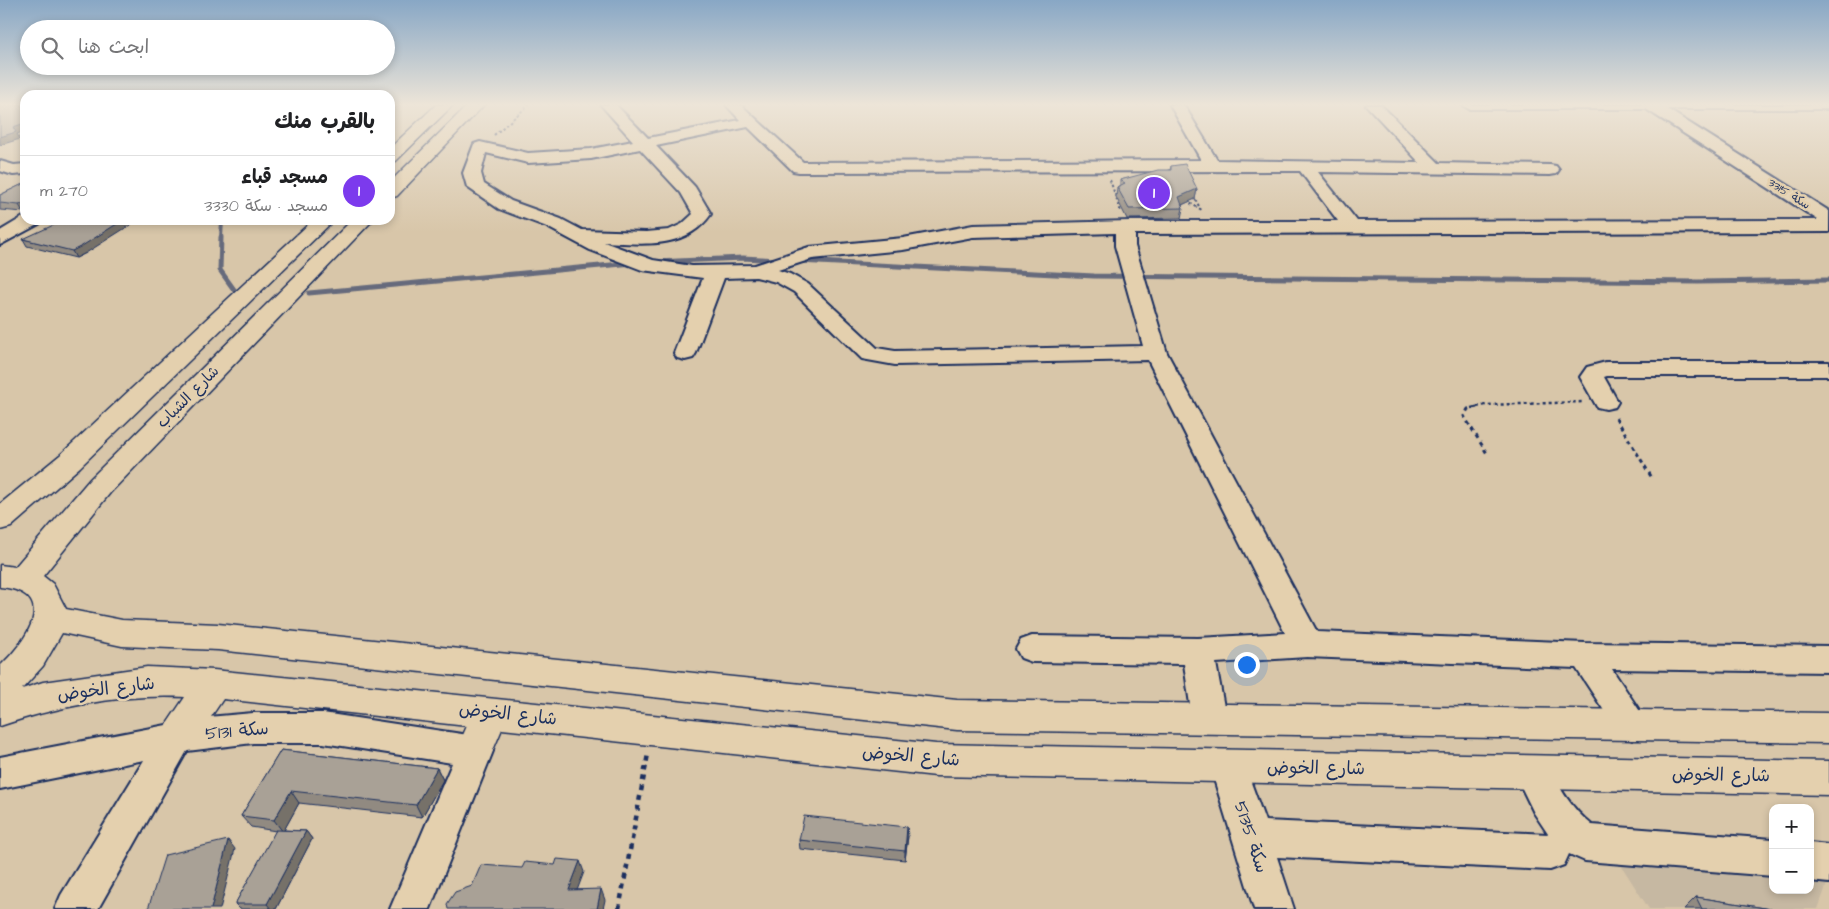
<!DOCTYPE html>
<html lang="ar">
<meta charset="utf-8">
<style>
:root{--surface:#fff;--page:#f6f6f6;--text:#202124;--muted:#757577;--line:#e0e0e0;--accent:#7c3aed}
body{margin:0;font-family:"Architects Daughter","Playpen Sans Arabic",sans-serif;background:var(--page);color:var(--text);direction:rtl}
.controls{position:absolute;right:15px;bottom:15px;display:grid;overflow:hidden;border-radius:10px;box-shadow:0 2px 8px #0003}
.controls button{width:45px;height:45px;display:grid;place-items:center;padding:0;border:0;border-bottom:1px solid var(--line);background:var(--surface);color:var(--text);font:25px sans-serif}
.you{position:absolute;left:1246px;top:664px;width:18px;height:18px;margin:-12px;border:4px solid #fff;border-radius:50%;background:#1a73e8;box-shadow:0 0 0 8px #1a73e833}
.badge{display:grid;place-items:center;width:32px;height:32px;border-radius:50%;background:var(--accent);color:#fff;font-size:16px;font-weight:700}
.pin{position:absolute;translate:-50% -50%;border:2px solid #fff;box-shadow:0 1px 5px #0006}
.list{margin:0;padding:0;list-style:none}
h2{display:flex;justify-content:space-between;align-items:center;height:65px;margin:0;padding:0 20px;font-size:21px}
h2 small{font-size:16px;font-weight:400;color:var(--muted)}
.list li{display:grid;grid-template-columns:32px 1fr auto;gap:15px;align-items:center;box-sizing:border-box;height:70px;padding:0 20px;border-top:1px solid var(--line)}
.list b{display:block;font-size:19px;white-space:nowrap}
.list p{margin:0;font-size:16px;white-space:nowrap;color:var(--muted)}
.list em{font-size:16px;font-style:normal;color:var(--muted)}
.icon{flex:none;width:28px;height:28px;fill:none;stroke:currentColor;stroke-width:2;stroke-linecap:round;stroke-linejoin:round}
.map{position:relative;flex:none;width:1829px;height:909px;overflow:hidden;direction:ltr}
.search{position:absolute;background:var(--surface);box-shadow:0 2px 8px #0003;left:20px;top:20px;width:375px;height:55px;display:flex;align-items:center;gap:12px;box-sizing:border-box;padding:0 18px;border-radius:28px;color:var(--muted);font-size:19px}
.panel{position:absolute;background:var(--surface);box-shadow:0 2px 8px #0003;left:20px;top:90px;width:375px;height:135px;border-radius:15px;direction:rtl}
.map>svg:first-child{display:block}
</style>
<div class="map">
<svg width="1829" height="909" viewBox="0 0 1829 909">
<rect width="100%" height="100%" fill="#d8c6a9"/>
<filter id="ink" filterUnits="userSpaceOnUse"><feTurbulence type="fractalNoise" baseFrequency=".02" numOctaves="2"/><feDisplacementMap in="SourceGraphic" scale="10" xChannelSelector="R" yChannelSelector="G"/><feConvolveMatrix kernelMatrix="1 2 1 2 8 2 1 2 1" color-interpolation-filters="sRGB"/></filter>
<g filter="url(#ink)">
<path fill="#c6b8a2" d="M 1773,841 L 1773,890 L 1810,890 L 1810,844 L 1829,845 L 1829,884 L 1827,884 L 1818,909 L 1649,909 L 1617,859 Z"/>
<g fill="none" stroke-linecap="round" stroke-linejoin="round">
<path stroke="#666b7c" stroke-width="4" d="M 221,238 L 222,220"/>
<path stroke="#666b7c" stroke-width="5" d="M 221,237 L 220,270 L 235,291
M 798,261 L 1094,276 L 1698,282 L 1829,280
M 656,262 L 743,258 L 778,260
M 309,293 L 633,263"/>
<defs>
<path id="minor" d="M 601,105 L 616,105 L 648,138 L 740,120 L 726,105 L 741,105 L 803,162 L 1201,160 L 1170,105 L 1184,105 L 1217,160 L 1420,163 L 1366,105 L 1381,105 L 1439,163 L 1550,165 L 1556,166 L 1559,170 L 1556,174 L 1550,175 L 1318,172 L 1357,221 L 1818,220 L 1646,109 L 1469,109 L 1462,105 L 1829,105 L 1829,109 L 1667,109 L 1829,211 L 1829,232 L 1135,234 L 1135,246 L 1167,353 L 1317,632 L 1585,643 L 1829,646 L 1829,672 L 1612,669 L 1649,725 L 1644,735 L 1632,740 L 1620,735 L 1576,668 L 1307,657 L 1216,663 L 1226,718 L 1221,728 L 1209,732 L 1197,728 L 1192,718 L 1184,664 L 1032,662 L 1021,658 L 1016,649 L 1021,640 L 1032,636 L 1198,638 L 1285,633 L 1148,360 L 895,365 L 862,359 L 794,292 L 776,282 L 756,277 L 724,278 L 696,353 L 693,358 L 685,360 L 677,358 L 674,353 L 703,278 L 642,270 L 590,250 L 547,227 L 499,209 L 467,187 L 463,173 L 474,144 L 480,142 L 528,153 L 591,149 L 633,141 ZM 748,127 L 793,171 L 799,172 L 1300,171 L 1338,221 L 1130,221 L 973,225 L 903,238 L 809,247 L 755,265 L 692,266 L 653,260 L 604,242 C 643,244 686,250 711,214 L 695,187 L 656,146 ZM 640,149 L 681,193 L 693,214 L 682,224 L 669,230 L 646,232 L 582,230 L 561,219 L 511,201 L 484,184 L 481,173 L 486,153 L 528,163 L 591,159 ZM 1115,233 L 1115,246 L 1143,346 L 895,351 L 877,348 L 808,284 L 790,274 L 778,270 L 812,259 L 903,250 L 973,237 Z
M 0,161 L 14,165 L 25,164 L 25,174 L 13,175 L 0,171 Z
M 25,216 L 25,220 L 41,220 L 39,224 L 0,245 L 0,231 Z
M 1606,362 L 1829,362 L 1829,376 L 1607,376 L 1604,377 L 1618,402 L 1615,407 L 1606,409 L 1597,407 L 1580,377 L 1587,367 Z
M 253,713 L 323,713 L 475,736 L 488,740 L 493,751 L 430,909 L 390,909 L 452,763 L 323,743 L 253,743 L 187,751 L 98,909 L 55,909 L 61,895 L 144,760 L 0,789 L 0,757 L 208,717 Z
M 1228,750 L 1241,755 L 1265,821 L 1548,834 L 1534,813 L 1514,772 L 1519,761 L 1532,756 L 1545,761 C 1558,785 1570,808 1592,825 L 1773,839 L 1773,876 L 1585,861 L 1569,854 L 1564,865 L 1550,870 L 1277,857 L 1294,909 L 1254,909 L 1210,766 L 1215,755 Z
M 1810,843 L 1829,845 L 1829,883 L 1810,881 Z"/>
<path id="major" d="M 436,105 L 453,105 L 396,161 L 390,162 L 390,148 Z
M 468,105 L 484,105 L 397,196 L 390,198 L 390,182 Z
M 313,220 L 334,220 L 80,467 L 11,527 L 0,530 L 0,504 L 60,455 Z
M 352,220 L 373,220 L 110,493 L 43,576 L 53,584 L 66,609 L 122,620 L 218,624 L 957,700 L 1829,713 L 1829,743 L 957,730 L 218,650 L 122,646 L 62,633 L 43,666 L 22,689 L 43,682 L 147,667 L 214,670 L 936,744 L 1829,761 L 1829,795 L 936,776 L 502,729 L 488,762 L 475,767 L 462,762 L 456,751 L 467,726 L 223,699 L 188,751 L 175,756 L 162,751 L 156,740 L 185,697 C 122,694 59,706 0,726 L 0,666 C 26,642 61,593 0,587 L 0,565 L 15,567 L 90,479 Z"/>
</defs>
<use href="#minor" stroke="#1b2f5e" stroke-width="4"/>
<use href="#major" stroke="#1b2f5e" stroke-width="3"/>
<path stroke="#1b2f5e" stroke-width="2" stroke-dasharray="2.5 2.5" stroke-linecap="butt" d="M 494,135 L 529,105
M 1110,180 L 1121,212
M 1193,195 L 1201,210
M 1186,201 L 1200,209"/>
<path stroke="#1b2f5e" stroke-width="2.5" stroke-dasharray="3 3" stroke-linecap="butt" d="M 1471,408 L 1486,405 L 1584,402"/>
<path stroke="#1b2f5e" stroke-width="3" stroke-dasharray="4 4" stroke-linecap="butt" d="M 1477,407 L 1468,409 L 1464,416 L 1488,455
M 1616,418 L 1652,478"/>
<path stroke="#1b2f5e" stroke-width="4.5" stroke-dasharray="5 5" stroke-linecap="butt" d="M 619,909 L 648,754"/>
<use href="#minor" fill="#e4d0ae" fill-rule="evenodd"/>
<use href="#major" fill="#e4d0ae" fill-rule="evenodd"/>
</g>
<path fill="#918a81" stroke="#1b2f5e" d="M 1171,166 L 1197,189 L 1195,199 L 1182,205 L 1183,208 L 1181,218 L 1127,219 L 1116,197 L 1117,187 L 1120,185 L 1120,180 L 1170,170 Z
M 25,183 L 25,211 L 23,212 L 0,210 L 0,195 Z
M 23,239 L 86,253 L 76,258 L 27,246 Z
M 281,750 L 437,768 L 443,780 L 422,817 L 299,803 L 284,830 L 306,831 L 312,839 L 276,909 L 240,909 L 235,904 L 276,831 L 251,827 L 241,816 Z
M 908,836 L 905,860 L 800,849 L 799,840 Z
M 1696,897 L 1771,909 L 1684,909 Z"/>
<path fill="#767169" stroke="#1b2f5e" d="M 25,123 L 25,131 L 17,134 L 20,139 L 0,145 L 0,137 L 13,127 Z
M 1197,189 L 1195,199 L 1177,207 L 1179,197 Z
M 25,203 L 25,211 L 23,212 L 19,205 Z
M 123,220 L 138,220 L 86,253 L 76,258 L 72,251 Z
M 437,768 L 443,780 L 422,817 L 416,805 Z
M 291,791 L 299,803 L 283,832 L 274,820 Z
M 907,827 L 908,836 L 905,860 L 905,851 Z
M 306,831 L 312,839 L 276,909 L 271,909 L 267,904 Z
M 228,840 L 235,849 L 220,909 L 211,909 Z
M 580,861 L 584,872 L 573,901 L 569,890 Z
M 601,889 L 605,900 L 603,909 L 597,909 Z"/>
<path fill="#a9a196" stroke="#1b2f5e" d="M 0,105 L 25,105 L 25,123 L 13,127 L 16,132 L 0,137 Z
M 1185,164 L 1197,189 L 1179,197 L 1183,208 L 1129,209 L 1117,187 L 1125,183 L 1120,180 L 1158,170 L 1171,170 L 1171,166 Z
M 25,183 L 25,203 L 19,205 L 0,203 L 0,195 Z
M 78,220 L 123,220 L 82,246 L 72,251 L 23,239 L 60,222 L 73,223 Z
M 281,750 L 437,768 L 416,805 L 291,791 L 274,820 L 241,816 Z
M 804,816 L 907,827 L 905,851 L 799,840 Z
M 276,830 L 306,831 L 267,904 L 235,904 Z
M 228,840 L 211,909 L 148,909 L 165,855 Z
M 557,859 L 580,861 L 569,890 L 601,889 L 597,909 L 448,909 L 447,904 L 455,892 L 472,886 L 481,865 L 522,868 L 525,862 L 555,865 Z
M 1696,897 L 1771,909 L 1702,909 Z"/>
</g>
<linearGradient id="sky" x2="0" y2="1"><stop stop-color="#88a7c5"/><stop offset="0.45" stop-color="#ede5d8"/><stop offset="1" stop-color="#ede5d8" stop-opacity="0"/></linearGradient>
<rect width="1829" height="232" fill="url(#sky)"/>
<g text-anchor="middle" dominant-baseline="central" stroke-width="5" stroke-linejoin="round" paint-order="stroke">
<g font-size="12" fill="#1b2f5e" stroke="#e4d0ae">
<text transform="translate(1789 194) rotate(32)">سكة 3315</text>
</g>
<g font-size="15" fill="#1b2f5e" stroke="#e4d0ae">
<text transform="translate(188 397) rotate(-45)">شارع الشباب</text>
</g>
<g font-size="18" fill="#1b2f5e" stroke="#e4d0ae">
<text transform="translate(106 689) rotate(-7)">شارع الخوض</text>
<text transform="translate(508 714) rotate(6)">شارع الخوض</text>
<text transform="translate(237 731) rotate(-5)">سكة 5131</text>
<text transform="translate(911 756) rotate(5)">شارع الخوض</text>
<text transform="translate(1316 768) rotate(1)">شارع الخوض</text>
<text transform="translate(1721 775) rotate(1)">شارع الخوض</text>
<text transform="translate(1251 837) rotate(72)">سكة 5135</text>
</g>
</g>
</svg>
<div class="controls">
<button>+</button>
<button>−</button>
</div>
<div class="you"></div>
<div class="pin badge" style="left:1154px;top:193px">1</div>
<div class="search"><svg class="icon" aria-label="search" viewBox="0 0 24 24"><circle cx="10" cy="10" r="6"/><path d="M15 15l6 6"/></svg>ابحث هنا</div>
<section class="panel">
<h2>بالقرب منك<small></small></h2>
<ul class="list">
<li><span class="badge">1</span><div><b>مسجد قباء</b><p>مسجد · سكة 3330</p></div><em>270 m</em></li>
</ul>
</section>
</div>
